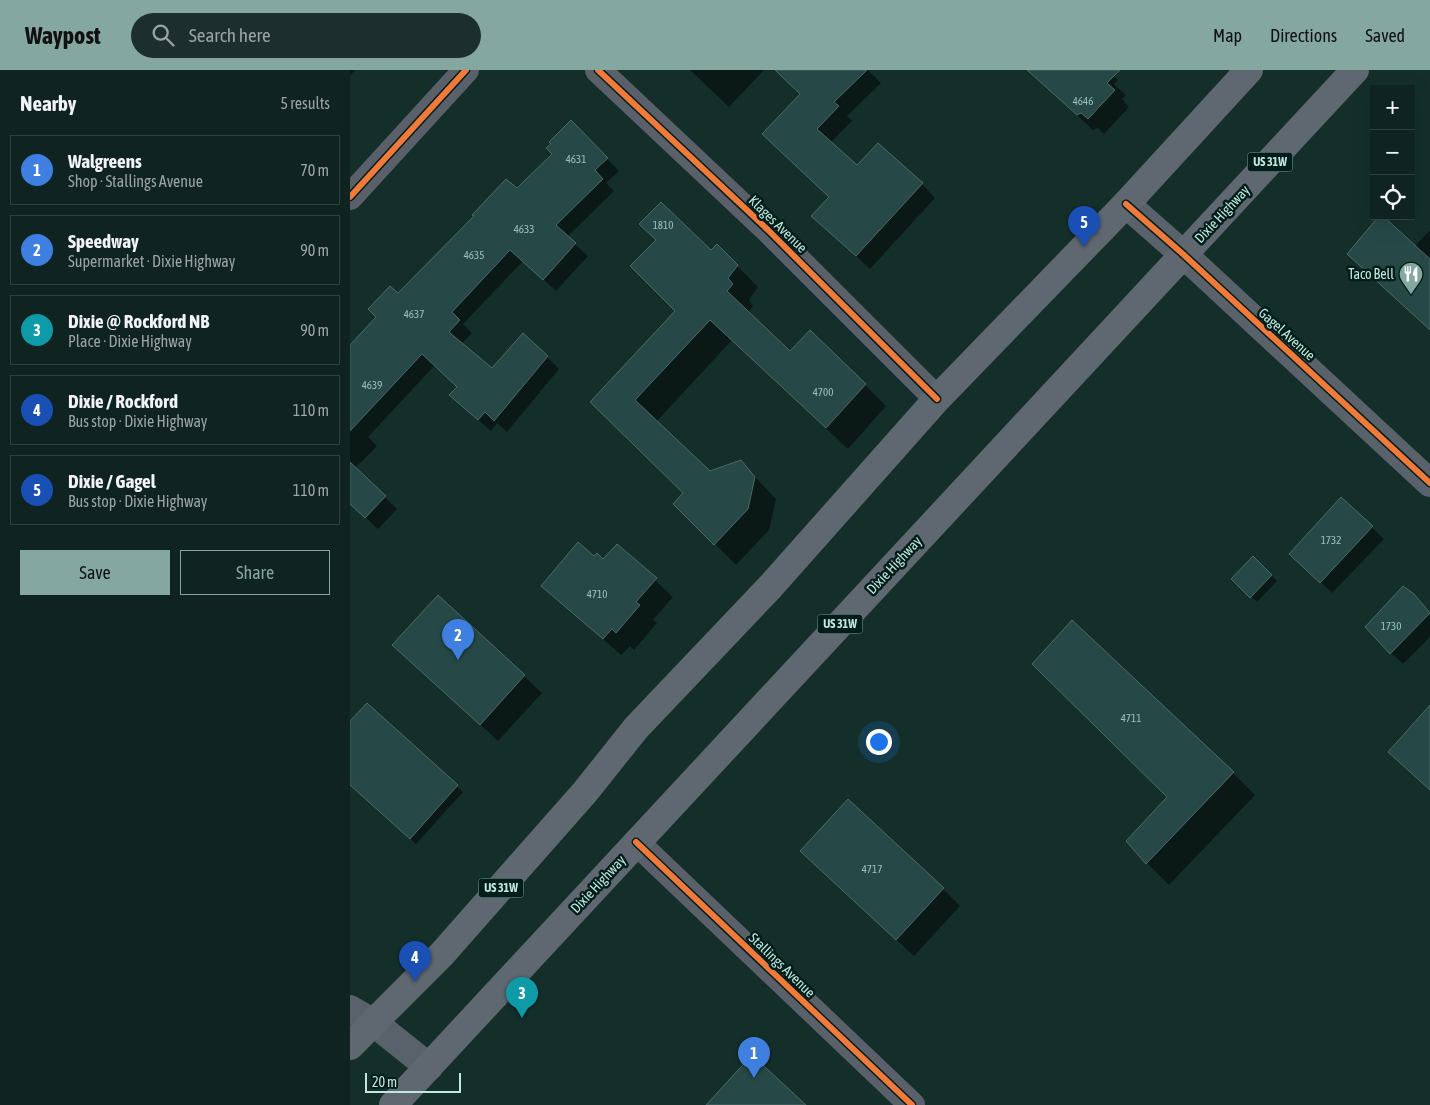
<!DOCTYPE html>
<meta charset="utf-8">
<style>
:root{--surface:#0f2320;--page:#1d2f2d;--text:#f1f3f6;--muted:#9ba4a5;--line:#2f403e;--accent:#84a7a0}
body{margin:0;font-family:"Asap Condensed",sans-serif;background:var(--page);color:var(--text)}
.controls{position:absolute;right:15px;top:15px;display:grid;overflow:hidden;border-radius:0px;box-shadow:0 5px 20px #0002}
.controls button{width:45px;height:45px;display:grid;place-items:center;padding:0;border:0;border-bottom:1px solid var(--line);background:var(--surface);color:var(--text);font:25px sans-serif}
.scale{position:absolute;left:15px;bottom:12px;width:96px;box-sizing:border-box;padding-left:5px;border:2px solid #c0e8df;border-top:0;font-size:14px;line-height:18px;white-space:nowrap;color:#c0e8df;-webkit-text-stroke:4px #031e1a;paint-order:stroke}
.you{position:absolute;left:528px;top:671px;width:18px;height:18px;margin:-12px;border:4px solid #fff;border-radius:50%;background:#1a73e8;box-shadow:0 0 0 8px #1a73e833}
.badge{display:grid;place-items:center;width:32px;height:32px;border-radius:50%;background:var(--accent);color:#fff;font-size:16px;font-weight:700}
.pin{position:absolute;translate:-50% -41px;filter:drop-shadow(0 1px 2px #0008)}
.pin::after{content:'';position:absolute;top:26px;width:18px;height:15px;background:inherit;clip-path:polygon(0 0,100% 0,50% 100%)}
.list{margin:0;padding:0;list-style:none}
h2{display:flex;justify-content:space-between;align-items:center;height:65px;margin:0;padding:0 20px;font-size:21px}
h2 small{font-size:16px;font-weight:400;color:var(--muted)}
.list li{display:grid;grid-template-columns:32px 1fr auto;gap:15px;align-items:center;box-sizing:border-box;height:70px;margin:0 10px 10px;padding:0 10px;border:1px solid var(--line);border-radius:0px}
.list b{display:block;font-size:19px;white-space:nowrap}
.list p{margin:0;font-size:16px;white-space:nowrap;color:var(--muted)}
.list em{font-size:16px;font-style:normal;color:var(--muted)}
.actions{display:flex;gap:10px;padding:15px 20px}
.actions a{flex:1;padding:11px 0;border:1px solid var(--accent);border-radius:0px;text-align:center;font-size:18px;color:var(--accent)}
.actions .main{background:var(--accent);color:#111}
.icon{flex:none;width:28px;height:28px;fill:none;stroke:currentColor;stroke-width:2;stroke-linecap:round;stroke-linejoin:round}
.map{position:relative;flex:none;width:1080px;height:1035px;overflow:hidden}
header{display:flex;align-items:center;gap:30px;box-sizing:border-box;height:70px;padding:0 25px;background:var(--accent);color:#111}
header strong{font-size:24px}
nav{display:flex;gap:28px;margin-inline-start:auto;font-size:18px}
.search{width:350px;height:45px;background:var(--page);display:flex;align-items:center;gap:12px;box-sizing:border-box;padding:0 18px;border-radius:28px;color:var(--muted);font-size:19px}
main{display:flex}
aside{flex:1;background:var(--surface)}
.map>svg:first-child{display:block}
</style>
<header>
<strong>Waypost</strong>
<div class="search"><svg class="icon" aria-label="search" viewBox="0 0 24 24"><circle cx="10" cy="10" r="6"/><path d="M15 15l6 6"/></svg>Search here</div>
<nav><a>Map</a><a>Directions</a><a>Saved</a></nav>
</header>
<main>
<aside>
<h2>Nearby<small>5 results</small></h2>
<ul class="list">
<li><span class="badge" style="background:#3f7fe0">1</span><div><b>Walgreens</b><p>Shop · Stallings Avenue</p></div><em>70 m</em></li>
<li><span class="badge" style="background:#3f7fe0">2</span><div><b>Speedway</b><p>Supermarket · Dixie Highway</p></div><em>90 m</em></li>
<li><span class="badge" style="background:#0f9aa8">3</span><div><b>Dixie @ Rockford NB</b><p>Place · Dixie Highway</p></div><em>90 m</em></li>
<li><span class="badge" style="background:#1a4fb4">4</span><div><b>Dixie / Rockford</b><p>Bus stop · Dixie Highway</p></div><em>110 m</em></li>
<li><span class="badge" style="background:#1a4fb4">5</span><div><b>Dixie / Gagel</b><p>Bus stop · Dixie Highway</p></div><em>110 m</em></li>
</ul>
<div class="actions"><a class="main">Save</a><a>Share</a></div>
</aside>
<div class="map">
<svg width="1080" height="1035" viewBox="0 0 1080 1035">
<rect width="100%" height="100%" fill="#142f2a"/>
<path fill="#0007" d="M 0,0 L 5,0 L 0,6 Z
M 340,0 L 414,0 L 379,37 Z
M 426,0 L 518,0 L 531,13 L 497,46 L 502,51 L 480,73 L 507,97 L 572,114 L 585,128 L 520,199 L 463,146 L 480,127 L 451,24 Z
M 678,0 L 758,0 L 768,10 L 764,14 L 776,25 L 772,29 L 779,37 L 754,64 L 748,58 L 743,60 Z
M 221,52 L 269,101 L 256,113 L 264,121 L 217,167 L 238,186 L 206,221 L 173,191 L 113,254 L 122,263 L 111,274 L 142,299 L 197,287 L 209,299 L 157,362 L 147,353 L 141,361 L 113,337 L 108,317 L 85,295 L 18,367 L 27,376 L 5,398 L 47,439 L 28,459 L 0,433 L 0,277 L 48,225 L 204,84 Z
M 1080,160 L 1080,260 L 1064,177 Z
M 367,176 L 408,217 L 399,230 L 403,236 L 398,243 L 440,282 L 515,315 L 536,336 L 498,379 L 382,270 L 306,352 L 360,403 L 391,392 L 426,429 L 419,460 L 386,495 L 325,434 L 334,423 L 262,353 Z
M 991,429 L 1034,469 L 982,523 L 953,496 Z
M 267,475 L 323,527 L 303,550 L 307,553 L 284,580 L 280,576 L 271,585 L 193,516 L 244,488 L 254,491 Z
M 903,488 L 927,511 L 907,532 L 883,509 Z
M 1063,525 L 1080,542 L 1080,567 L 1053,594 L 1041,583 Z
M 88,527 L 192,623 L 148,671 L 44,575 Z
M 17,635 L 113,722 L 66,774 L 0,714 L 0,653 Z
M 883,703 L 905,725 L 819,815 L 797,793 Z
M 469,798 L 593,819 L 610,836 L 564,886 Z"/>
<path fill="#264948" stroke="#4c6968" d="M 425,0 L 517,0 L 484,32 L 489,36 L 467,59 L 507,95 L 528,73 L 573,113 L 506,186 L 461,146 L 479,127 L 412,64 L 450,24 Z
M 677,0 L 770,0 L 757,13 L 765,20 L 738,49 L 731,43 L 727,45 Z
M 221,50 L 258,88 L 245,100 L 253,109 L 206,155 L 226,173 L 193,210 L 160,180 L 102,242 L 110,250 L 99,262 L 142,298 L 173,263 L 198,286 L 144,351 L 135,342 L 128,350 L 99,325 L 107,317 L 72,284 L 0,361 L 0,275 L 26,247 L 18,239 L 40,216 L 48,223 L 124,146 L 122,145 L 156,109 L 167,118 L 202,84 L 196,78 L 201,74 L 199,72 Z
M 311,132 L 361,180 L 367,174 L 388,195 L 378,208 L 383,214 L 377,221 L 440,281 L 460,260 L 516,314 L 476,358 L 360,250 L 285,330 L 360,401 L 391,390 L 405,407 L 398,439 L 364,475 L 323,434 L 333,423 L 240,332 L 325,241 L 280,196 L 306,170 L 289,154 Z
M 1029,146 L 1033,146 L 1080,189 L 1080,260 L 997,184 Z
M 0,392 L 36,426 L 15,448 L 0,434 Z
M 991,427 L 1023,456 L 970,513 L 939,484 Z
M 228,472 L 244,486 L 247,483 L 253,489 L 267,474 L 307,508 L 286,532 L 290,535 L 266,563 L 262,559 L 253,569 L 191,516 Z
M 903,486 L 922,505 L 900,528 L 881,509 Z
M 1053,516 L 1064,524 L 1080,543 L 1040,584 L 1015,557 Z
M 88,525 L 175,605 L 130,655 L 42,575 Z
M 722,550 L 884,702 L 796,794 L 776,771 L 817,727 L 682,594 Z
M 17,633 L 108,715 L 60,769 L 0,715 L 0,651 Z
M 1080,635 L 1080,720 L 1038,682 Z
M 498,729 L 594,818 L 546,870 L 450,781 Z
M 402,985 L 456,1035 L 356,1035 Z"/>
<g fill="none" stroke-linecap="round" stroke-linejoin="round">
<path stroke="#5a6069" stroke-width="26" d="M 248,0 L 418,160 L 587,329
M 0,127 L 116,0
M 286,772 L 562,1035"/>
<path stroke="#59616b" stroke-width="28" d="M 776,134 L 834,185 L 1080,413
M 0,939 L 24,953 L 79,997"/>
<path stroke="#5f6870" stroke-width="28" d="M 0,976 L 92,884 L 235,722 L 286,658 L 421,516 L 587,329 L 776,134 L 899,0
M 43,1035 L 1005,0"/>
<defs>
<path id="cycleway" d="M 248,0 L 418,160 L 587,329
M 0,127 L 116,0
M 776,134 L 834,185 L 1080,413
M 286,772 L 562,1035"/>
</defs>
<use href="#cycleway" stroke="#031e1a" stroke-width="9"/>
<use href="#cycleway" stroke="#f17a3a" stroke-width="6"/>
</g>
<defs>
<symbol id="restaurant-pin" viewBox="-11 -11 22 30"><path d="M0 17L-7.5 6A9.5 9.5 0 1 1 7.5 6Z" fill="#84a7a0" stroke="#031e1a"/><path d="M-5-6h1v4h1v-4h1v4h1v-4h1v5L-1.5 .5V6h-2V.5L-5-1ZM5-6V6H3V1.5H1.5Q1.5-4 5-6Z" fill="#fff"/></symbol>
</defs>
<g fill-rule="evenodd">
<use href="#restaurant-pin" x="1047" y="190" width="28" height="38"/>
</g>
<g text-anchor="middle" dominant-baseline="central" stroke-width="5" stroke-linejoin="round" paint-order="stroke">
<g font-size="11" fill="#9ac0b9">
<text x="733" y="31">4646</text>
<text x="226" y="89">4631</text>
<text x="313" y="155">1810</text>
<text x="174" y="159">4633</text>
<text x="124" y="185">4635</text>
<text x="64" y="244">4637</text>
<text x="22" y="315">4639</text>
<text x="473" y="322">4700</text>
<text x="981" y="470">1732</text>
<text x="247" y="524">4710</text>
<text x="1041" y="556">1730</text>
<text x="781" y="648">4711</text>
<text x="522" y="799">4717</text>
</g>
<g fill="#031e1a" stroke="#87aba4" stroke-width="1">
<rect x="897.5" y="82.5" width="45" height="19" rx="4"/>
<rect x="467.5" y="544.5" width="45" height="19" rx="4"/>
<rect x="128.5" y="808.5" width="45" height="19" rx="4"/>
</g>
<g font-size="12" font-weight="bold" fill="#c0e8df">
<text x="920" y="92">US 31W</text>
<text x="490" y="554">US 31W</text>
<text x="151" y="818">US 31W</text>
</g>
<g font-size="14" fill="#c0e8df" stroke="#031e1a">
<text transform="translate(872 144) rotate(-47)">Dixie Highway</text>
<text transform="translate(428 154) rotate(44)">Klages Avenue</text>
<text transform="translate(937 264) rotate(42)">Gagel Avenue</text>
<text transform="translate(544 495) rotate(-47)">Dixie Highway</text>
<text transform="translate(248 814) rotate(-47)">Dixie Highway</text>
<text transform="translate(432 895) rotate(44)">Stallings Avenue</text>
</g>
<g font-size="14" fill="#c0e8df" stroke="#031e1a" text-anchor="end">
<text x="1044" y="204">Taco Bell</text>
</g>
</g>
</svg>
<div class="controls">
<button>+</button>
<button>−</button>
<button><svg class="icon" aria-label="locate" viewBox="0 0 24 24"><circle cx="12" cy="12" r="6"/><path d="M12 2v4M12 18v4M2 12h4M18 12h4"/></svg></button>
</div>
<div class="scale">20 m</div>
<div class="you"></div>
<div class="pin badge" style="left:404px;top:1008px;background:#3f7fe0">1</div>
<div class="pin badge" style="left:108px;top:590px;background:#3f7fe0">2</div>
<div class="pin badge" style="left:172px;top:948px;background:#0f9aa8">3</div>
<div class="pin badge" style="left:65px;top:912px;background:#1a4fb4">4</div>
<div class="pin badge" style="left:734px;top:177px;background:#1a4fb4">5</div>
</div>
</main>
